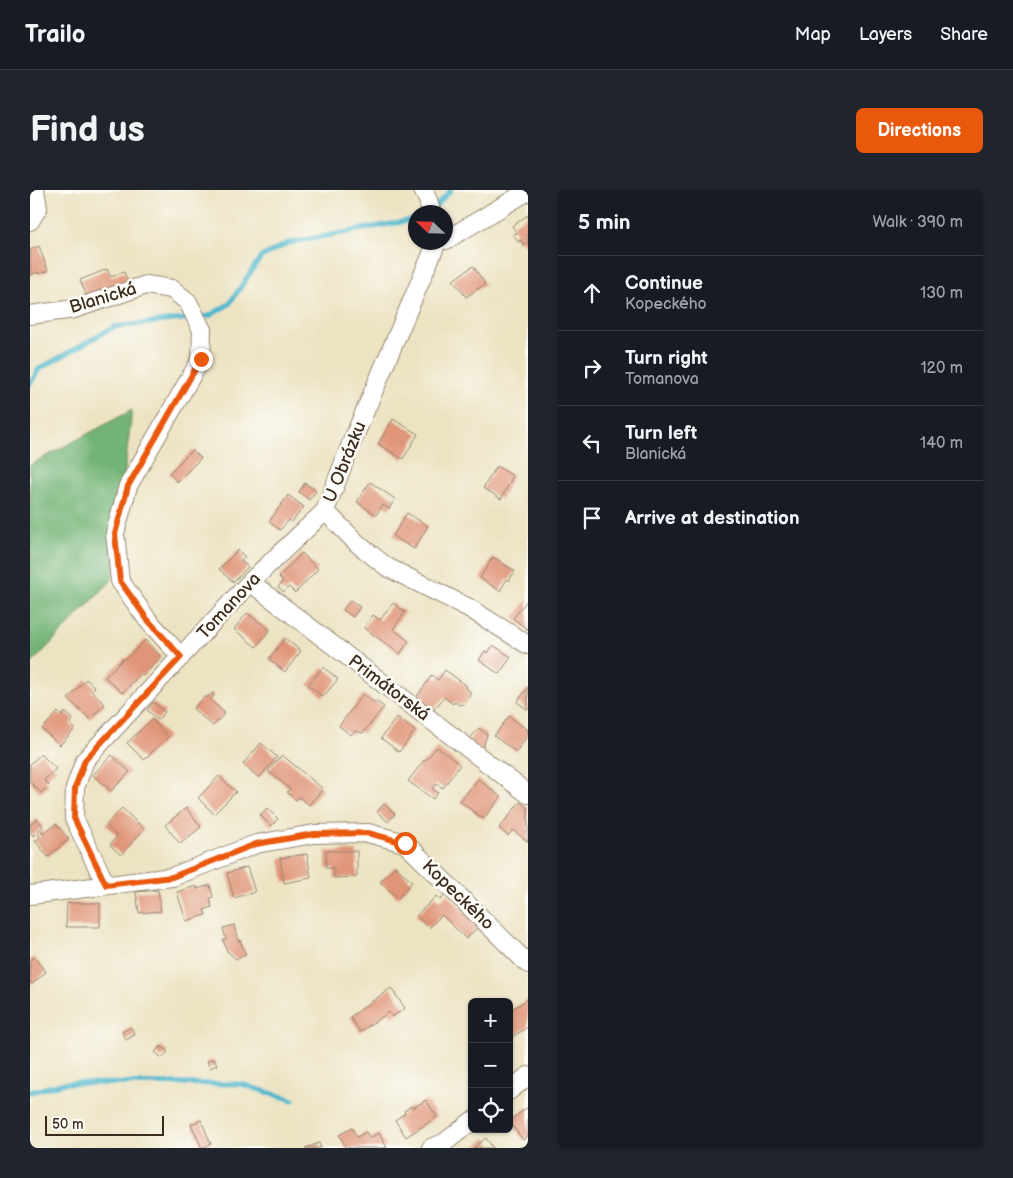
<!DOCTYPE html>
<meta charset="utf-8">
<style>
:root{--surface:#171b24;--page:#20242c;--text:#f1f3f6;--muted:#9ea1a6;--line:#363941;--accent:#ea580c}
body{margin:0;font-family:"Balsamiq Sans",sans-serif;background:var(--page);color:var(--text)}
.controls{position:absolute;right:15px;bottom:15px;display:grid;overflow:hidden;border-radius:8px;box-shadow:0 1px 4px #0004}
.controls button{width:45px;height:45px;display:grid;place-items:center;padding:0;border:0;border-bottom:1px solid var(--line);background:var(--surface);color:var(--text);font:25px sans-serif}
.compass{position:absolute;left:378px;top:15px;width:45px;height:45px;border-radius:50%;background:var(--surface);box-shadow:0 1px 4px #0004;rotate:293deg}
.scale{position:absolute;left:15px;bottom:12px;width:119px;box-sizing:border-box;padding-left:5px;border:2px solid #3b2a1e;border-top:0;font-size:14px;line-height:18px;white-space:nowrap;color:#3b2a1e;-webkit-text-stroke:4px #fdfcf7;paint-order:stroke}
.stop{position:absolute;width:15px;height:15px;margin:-11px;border:4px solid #ea580c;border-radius:50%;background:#fff}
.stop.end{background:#ea580c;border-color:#fff;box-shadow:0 1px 5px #0008}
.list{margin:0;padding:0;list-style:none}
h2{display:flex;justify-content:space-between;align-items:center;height:65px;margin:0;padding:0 20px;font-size:21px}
h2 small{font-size:16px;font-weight:400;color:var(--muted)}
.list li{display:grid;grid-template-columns:32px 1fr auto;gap:15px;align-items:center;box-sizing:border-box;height:75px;padding:0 20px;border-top:1px solid var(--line)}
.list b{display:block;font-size:19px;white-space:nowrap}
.list p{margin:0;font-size:16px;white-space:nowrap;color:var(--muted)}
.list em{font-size:16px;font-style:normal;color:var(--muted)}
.icon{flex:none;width:28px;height:28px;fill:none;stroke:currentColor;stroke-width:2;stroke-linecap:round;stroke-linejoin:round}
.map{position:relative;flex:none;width:498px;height:958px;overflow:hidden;border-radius:8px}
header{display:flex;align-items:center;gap:30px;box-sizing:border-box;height:70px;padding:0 25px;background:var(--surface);border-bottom:1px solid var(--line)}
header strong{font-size:24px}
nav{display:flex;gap:28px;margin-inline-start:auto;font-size:18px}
.intro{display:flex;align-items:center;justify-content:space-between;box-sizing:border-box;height:120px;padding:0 30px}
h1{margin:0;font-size:35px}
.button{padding:12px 22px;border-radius:8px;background:var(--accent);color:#fff;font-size:18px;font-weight:700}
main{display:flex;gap:30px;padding:0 30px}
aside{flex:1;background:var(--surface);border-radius:8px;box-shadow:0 1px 4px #0004}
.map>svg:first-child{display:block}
</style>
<header>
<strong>Trailo</strong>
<nav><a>Map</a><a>Layers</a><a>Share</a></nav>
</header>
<div class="intro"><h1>Find us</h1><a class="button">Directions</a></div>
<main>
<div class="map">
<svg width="498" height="958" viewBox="0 0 498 958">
<rect width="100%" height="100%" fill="#fdfcf7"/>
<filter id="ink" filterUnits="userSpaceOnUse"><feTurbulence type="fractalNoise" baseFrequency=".02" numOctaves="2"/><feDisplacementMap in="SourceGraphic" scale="10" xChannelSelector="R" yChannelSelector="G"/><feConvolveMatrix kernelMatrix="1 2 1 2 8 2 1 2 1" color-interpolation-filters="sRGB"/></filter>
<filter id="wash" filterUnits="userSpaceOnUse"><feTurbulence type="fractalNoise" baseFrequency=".0096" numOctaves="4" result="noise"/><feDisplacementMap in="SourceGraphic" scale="20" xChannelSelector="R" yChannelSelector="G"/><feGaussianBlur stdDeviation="1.12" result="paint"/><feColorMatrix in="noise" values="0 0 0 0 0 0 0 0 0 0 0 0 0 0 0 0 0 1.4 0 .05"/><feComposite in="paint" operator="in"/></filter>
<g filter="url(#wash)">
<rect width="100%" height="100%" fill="#ece3c2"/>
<path fill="#72b376" stroke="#566e4a" d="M 102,220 L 82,390 L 0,475 L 0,275 Z"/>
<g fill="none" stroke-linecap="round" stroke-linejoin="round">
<path stroke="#4eb6cc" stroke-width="5" d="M 404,18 L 421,0
M 171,127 L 179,126 L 199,114 L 231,67 L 258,53 L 382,30 L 386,28
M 0,194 L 9,179 L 84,137 L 162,128
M 0,902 L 35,893 L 211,894 L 263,910"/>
</g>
<g id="blocks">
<path fill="#e09478" d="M 498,25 L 498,53 L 494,55 L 491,50 L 488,52 L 483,44 L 487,43 L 482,36 Z
M 9,56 L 18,81 L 8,84 L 8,82 L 0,85 L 0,60 Z
M 443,76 L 455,94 L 436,107 L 423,90 Z
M 77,79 L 81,87 L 94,82 L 100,96 L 59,111 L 50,90 Z
M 363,229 L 388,244 L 373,269 L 348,254 Z
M 162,260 L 171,268 L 147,292 L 139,283 Z
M 467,276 L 483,286 L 471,309 L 453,298 Z
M 340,292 L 365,309 L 359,319 L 353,315 L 346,325 L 327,312 Z
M 275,293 L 286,301 L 279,310 L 269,302 Z
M 258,305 L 274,317 L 262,332 L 259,330 L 250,340 L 239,332 Z
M 377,323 L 398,336 L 384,359 L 363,346 Z
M 208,360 L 215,367 L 211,371 L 218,377 L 203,392 L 189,379 Z
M 272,363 L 288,379 L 265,403 L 259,397 L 254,402 L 248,397 L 253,391 L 249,387 Z
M 463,367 L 485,381 L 479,391 L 477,389 L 470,401 L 450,388 Z
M 498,409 L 498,440 L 483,428 Z
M 320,410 L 330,417 L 323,427 L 313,420 Z
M 363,413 L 375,422 L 363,439 L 379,451 L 370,464 L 334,438 L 343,425 L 350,430 Z
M 217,423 L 240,440 L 226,457 L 204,439 Z
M 255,448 L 271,461 L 255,482 L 239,469 Z
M 115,450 L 131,467 L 113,486 L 111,484 L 92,503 L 75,487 L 94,468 L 96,469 Z
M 463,455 L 481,467 L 469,484 L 449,470 L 455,461 L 458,463 Z
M 293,477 L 308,489 L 293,507 L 278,495 Z
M 415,480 L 437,496 L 436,498 L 440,501 L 440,506 L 434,514 L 429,515 L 425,512 L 423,514 L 414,507 L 403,521 L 386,508 L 402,485 L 408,490 Z
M 56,489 L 65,497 L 61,501 L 75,514 L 60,529 L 38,509 Z
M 498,497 L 498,520 L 487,512 Z
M 182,503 L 184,505 L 180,510 L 195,523 L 183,536 L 163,519 L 175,506 L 177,508 Z
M 333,504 L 345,513 L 346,511 L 354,517 L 333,543 L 325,541 L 321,545 L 309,536 Z
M 123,512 L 135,522 L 128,530 L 117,520 Z
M 28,522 L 32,526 L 35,522 L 43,529 L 40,533 L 45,539 L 30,555 L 12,539 Z
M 479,526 L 498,540 L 498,545 L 486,562 L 464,546 Z
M 367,527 L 385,541 L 369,562 L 351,548 Z
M 122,529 L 138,547 L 114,570 L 97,553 Z
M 449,538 L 457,544 L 452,561 L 438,551 Z
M 231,553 L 247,567 L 229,588 L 213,574 Z
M 407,557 L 430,575 L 413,598 L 406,594 L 402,599 L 408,603 L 403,609 L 378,591 L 394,570 L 395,571 Z
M 11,564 L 26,579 L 14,590 L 19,595 L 11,603 L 0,592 L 0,574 Z
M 82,565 L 100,582 L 81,601 L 63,585 Z
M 252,565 L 293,599 L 279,615 L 269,607 L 266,610 L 257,602 L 260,599 L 238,581 Z
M 189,586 L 206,602 L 184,624 L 168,608 Z
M 448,589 L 471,607 L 453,629 L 430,611 Z
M 490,612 L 498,618 L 498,652 L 483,640 L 478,646 L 469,638 Z
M 354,614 L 365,624 L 358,632 L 347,622 Z
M 92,618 L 114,639 L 91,665 L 80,655 L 87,646 L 76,635 Z
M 156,618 L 171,637 L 150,654 L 135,635 Z
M 237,618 L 248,629 L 241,636 L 230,625 Z
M 7,629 L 13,636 L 3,646 L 0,642 L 0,635 Z
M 26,634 L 39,649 L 18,667 L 5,651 L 10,647 L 8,644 L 12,641 L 14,643 Z
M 296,661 L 327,661 L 327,687 L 304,688 L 304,678 L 296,678 Z
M 277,664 L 281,688 L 254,693 L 250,668 Z
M 365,676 L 382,692 L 368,708 L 350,692 Z
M 217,677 L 225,702 L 204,708 L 197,683 Z
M 180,695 L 183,707 L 180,708 L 182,717 L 174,720 L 176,725 L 156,731 L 147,702 L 166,696 L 167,699 Z
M 128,700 L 131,721 L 109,723 L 106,702 Z
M 417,704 L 449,736 L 436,749 L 412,725 L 399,738 L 386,726 L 406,706 L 410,710 Z
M 37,713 L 70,713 L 70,737 L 36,737 Z
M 204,735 L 208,751 L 210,750 L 216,765 L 206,769 L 197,761 L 193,750 L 196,749 L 193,738 Z
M 4,767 L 16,782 L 2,794 L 0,792 L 0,770 Z
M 361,798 L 375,818 L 362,827 L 359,822 L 330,842 L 320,827 Z
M 498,809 L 498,837 L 479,849 L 479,821 Z
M 101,837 L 105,845 L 96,850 L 92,842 Z
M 131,856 L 138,862 L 132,868 L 125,862 Z
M 184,869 L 187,875 L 180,878 L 177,871 Z
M 396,910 L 407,927 L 376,947 L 365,930 L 375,923 L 374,921 L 382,916 L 383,918 Z
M 498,917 L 498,946 L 493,950 L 479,931 Z
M 171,930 L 181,954 L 172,958 L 161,934 Z
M 322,938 L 327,947 L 336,942 L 340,948 L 349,943 L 357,958 L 316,958 L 309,945 Z
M 456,948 L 463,958 L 443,958 Z
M 289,953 L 291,958 L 275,958 Z"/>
</g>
</g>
<g filter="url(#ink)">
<use href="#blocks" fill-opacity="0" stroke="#948670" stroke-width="1"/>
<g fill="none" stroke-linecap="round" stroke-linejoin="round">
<defs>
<path id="minor" d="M 393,0 L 398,10 L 401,22
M 0,31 L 8,18 L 5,0
M 416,50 L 498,1
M 0,125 L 44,119 L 116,95 L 142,99 L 158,112 L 172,140 L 171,169 L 98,296 L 85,343 L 90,391 L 117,429 L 151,467
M 295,321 L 329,355 L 357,377 L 439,418 L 498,455
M 220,392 L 498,604
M 76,695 L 44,628 L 45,598 L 55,570 L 220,392 L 295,321 L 321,254 L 407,52
M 0,705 L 142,687 L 226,654 L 284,644 L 338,643 L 375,653 L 498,774
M 479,901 L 498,886
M 401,958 L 414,953 L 442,931"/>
</defs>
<use href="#minor" stroke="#948670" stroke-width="20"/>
<use href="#minor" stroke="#fff" stroke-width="18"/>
</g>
</g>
<g fill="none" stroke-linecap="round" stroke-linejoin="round" filter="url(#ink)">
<path stroke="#ea580c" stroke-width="6" d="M 171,169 L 98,296 L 85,344 L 90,391 L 117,429 L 151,467 L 55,570 L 45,598 L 44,628 L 76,695 L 142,687 L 226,654 L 284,644 L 338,643 L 375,653"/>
</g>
<g text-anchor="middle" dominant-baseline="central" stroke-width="5" stroke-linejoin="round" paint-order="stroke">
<g font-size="18" fill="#3b2a1e" stroke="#fdfcf7">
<text transform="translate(73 108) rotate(-17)">Blanická</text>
<text transform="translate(315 272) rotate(-68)">U Obrázku</text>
<text transform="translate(199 416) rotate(-47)">Tomanova</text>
<text transform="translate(359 498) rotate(37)">Primátorská</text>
<text transform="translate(428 705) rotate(44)">Kopeckého</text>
</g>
</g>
</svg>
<div class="controls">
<button>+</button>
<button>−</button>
<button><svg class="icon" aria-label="locate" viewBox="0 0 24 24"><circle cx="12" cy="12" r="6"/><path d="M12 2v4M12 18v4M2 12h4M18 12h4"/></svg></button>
</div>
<svg class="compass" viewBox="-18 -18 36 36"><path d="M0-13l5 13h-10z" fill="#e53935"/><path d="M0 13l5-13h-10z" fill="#9ea1a6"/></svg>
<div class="scale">50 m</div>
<div class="stop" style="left:375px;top:653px"></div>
<div class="stop end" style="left:171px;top:169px"></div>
</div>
<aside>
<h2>5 min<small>Walk · 390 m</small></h2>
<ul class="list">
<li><svg class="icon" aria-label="ahead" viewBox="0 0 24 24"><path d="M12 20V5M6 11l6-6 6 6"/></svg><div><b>Continue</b><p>Kopeckého</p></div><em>130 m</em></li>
<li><svg class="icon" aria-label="right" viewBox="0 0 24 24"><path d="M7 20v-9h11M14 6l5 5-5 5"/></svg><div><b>Turn right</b><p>Tomanova</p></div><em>120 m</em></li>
<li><svg class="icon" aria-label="left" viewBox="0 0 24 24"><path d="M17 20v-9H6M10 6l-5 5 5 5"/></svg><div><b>Turn left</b><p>Blanická</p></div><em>140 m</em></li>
<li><svg class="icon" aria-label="arrive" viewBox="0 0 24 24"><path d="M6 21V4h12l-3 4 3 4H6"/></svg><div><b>Arrive at destination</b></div></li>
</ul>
</aside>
</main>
